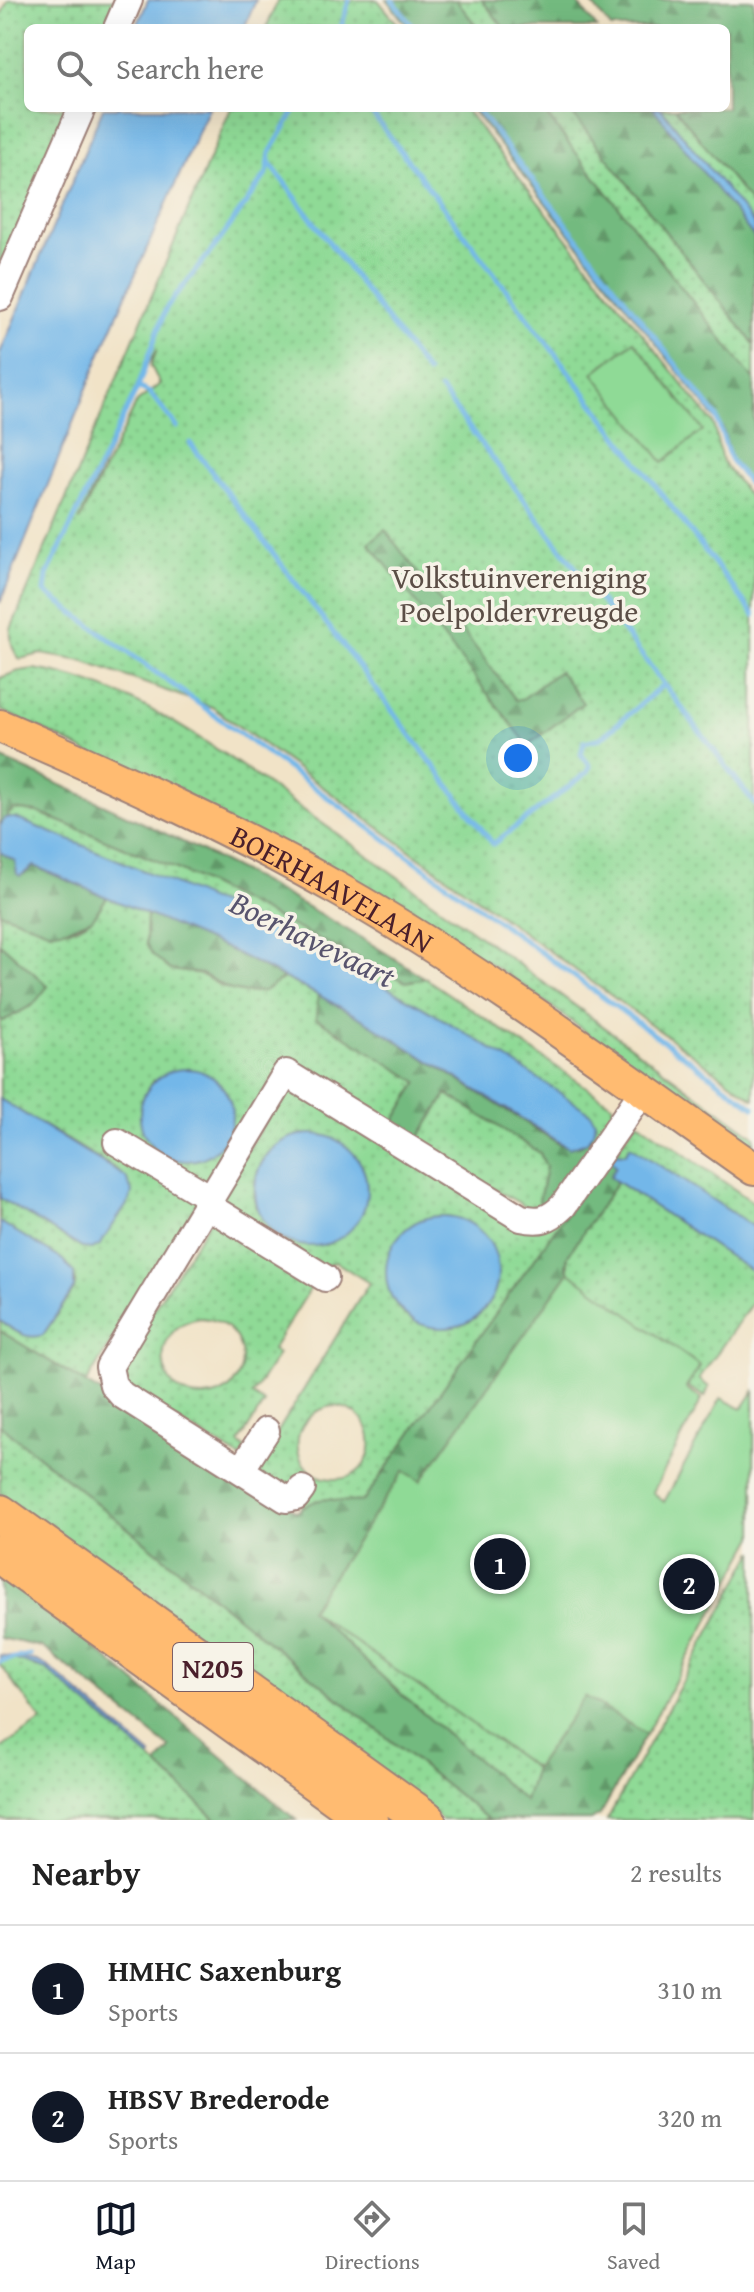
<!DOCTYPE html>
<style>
:root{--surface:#fff;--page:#f6f6f6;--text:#222;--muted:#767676;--line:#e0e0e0;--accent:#111827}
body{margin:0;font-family:"Gentium Book Plus",serif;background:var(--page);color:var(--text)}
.you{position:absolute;left:518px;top:758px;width:28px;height:28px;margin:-20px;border:6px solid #fff;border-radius:50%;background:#1a73e8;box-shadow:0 0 0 12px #1a73e833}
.badge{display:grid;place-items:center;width:52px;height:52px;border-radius:50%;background:var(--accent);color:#fff;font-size:26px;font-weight:700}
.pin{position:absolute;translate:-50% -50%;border:4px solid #fff;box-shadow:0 2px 8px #0006}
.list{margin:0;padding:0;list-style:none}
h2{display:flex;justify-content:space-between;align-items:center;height:104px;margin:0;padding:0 32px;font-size:34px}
h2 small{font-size:26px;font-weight:400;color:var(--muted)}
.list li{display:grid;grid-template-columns:52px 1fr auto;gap:24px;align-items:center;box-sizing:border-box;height:128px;padding:0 32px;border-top:2px solid var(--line)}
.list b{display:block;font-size:30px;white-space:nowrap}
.list p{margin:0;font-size:26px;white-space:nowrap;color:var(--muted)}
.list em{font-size:26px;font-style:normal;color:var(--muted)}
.icon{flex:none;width:44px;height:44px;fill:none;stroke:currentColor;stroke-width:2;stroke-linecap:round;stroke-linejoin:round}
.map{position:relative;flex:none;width:754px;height:1820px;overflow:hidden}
.search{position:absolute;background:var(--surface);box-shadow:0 8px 32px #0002;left:24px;right:24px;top:24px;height:88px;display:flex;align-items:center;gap:20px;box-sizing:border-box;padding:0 28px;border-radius:12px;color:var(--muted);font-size:30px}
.sheet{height:360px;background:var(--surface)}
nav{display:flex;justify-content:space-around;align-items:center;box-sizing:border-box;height:112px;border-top:2px solid var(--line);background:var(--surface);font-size:22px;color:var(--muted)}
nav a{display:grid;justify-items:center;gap:4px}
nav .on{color:var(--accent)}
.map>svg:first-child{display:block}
</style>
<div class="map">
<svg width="754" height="1820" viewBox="0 0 754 1820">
<defs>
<pattern id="grass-dots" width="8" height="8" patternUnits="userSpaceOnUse" patternTransform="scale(2)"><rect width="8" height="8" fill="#8fda96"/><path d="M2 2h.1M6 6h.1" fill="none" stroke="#7dbb81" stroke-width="1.8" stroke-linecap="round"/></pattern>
<pattern id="forest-firs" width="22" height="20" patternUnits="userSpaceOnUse" patternTransform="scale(2)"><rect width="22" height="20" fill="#73ba7f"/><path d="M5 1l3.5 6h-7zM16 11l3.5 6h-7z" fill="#609768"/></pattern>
</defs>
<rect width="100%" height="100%" fill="#f7f3e8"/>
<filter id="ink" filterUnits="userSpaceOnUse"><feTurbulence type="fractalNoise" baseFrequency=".0125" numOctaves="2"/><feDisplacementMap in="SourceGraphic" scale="16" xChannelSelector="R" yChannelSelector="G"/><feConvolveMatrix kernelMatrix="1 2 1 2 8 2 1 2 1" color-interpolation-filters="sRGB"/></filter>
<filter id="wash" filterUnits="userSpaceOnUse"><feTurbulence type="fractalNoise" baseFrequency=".006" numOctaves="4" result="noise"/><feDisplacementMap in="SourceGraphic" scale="32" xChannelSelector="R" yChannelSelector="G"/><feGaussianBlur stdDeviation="1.8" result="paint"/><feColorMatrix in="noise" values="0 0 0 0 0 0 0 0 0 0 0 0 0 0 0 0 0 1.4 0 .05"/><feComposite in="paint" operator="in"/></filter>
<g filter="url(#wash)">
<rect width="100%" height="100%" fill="#f1e3c7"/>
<path fill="url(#grass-dots)" stroke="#6c7c60" stroke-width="2" fill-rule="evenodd" d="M 8,0 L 119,0 L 108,28 L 28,28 L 28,108 L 74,108 L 0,285 L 0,18 Z
M 278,0 L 350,0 L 349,5 L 353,0 L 378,0 L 401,28 L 266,28 Z
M 456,0 L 482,0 L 504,28 L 478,28 Z
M 231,108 L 464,108 L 713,423 L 722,461 L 754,503 L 754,1099 L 212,707 L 82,661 L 41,654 L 20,659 C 12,651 10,640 11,629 ZM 157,350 L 151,366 L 160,384 L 137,402 L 79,521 L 141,376 Z
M 541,108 L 568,108 L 754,344 L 754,380 Z
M 660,108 L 675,108 L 754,207 L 754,228 Z
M 34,669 C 141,684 239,766 326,826 C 470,927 611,1033 754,1136 L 754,1158 L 520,983 L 484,960 L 447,944 L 58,737 L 0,710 L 0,678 L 19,671 Z
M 13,809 L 37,812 L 177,869 L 406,982 L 425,978 L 613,1105 L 613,1113 L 595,1142 L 590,1138 L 594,1131 L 590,1113 L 500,1055 L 381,984 L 335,960 L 203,897 L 15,818 L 5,818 Z
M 107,897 L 147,913 L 146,943 L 193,974 C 204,974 208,979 217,984 C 244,999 260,993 284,978 L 318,995 L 316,1018 L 418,1082 L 390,1128 L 284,1062 L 86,1383 L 0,1331 L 0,1321 L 19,1333 L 43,1335 L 74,1289 L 76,1280 L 63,1260 L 0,1222 L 0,1198 L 82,1248 L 119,1171 L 0,1099 L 0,1019 L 4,1020 L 48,986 L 0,943 L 0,912 C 29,923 64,943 92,918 C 98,913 103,903 107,897 ZM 153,1081 L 157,1150 C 136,1131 135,1103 153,1081 Z
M 285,1090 L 306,1095 L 513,1224 L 567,1215 L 363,1501 L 352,1504 L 329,1499 L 298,1512 L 312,1490 L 290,1491 L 260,1475 L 258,1464 L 369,1283 L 336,1262 L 321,1267 L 218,1197 ZM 303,1134 C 316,1135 328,1135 339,1142 C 384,1168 370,1230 325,1245 L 256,1207 C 249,1170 267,1143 303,1134 ZM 445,1216 C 519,1225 510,1336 435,1327 C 366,1319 372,1217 445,1216 ZM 332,1406 C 384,1407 382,1481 333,1479 C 289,1478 283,1416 332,1406 Z
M 447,1094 L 540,1153 L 546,1167 L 539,1201 L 546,1210 L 537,1213 L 415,1144 Z
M 637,1121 L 754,1203 L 754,1227 L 630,1146 L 625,1154 L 615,1153 Z
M 617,1182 L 754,1273 L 754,1300 L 699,1379 L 709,1387 L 705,1397 L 687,1386 L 699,1365 L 568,1273 L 568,1255 Z
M 211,1219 L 312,1281 L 312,1286 L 272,1350 L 278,1354 L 252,1395 L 264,1403 L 239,1443 L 246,1449 L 241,1458 L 126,1390 L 118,1365 ZM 201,1318 C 255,1321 255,1396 204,1397 C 153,1399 148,1324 201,1318 Z
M 0,1425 L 489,1820 L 442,1820 L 0,1494 Z
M 754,1551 L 754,1820 L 607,1820 Z
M 310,1610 L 535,1768 L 525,1802 L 402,1695 Z
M 0,1659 L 14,1659 L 47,1670 L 150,1758 L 217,1820 L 0,1820 L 0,1749 L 42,1721 L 0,1665 Z"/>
<path fill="url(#forest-firs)" stroke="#5e6c55" stroke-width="2" d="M 387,0 L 456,0 L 478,28 L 409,28 Z
M 482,0 L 575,0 L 597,28 L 504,28 Z
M 589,0 L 754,0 L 754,207 L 675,108 L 726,108 L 726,28 L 611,28 Z
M 471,108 L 541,108 L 754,380 L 754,491 L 732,462 L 723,429 Z
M 568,108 L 660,108 L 754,228 L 754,344 Z
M 385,530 L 516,700 L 521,700 L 559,671 L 583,703 L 528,745 L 369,543 Z
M 0,758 C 146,822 291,890 425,978 L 406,982 L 177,869 L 37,812 L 13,809 L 0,826 Z
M 0,852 L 15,861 L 24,874 L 33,866 L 107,897 L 92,919 L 66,929 L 50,932 L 0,912 Z
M 147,913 L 228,949 L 284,978 L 264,991 L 248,993 L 231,990 L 202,974 L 170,970 L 152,954 L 146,943 Z
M 0,943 L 48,986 L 33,1005 L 3,1021 L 0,1019 Z
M 318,995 L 364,1020 L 558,1143 C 569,1148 581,1150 590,1138 L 595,1142 L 546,1210 L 539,1201 L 546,1167 L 540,1153 L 447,1094 L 415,1144 L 390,1128 L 418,1082 L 316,1018 Z
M 609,1153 L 616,1166 L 610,1177 L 617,1182 L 568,1255 L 566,1267 L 569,1272 L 420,1482 L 404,1471 L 310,1610 L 402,1695 L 525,1801 L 535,1768 L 585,1696 L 646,1734 L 600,1815 L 591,1820 L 489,1820 L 0,1425 L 0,1331 L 297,1512 C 303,1508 309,1503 316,1501 C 331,1495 346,1506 364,1500 Z
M 0,1575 L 61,1619 L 296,1820 L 217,1820 L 157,1765 L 170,1748 L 42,1647 L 0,1638 Z"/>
<path fill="#8fda96" stroke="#6c7c60" stroke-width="2" d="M 634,341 L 703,430 L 663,462 L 593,373 Z
M 569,1272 L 700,1366 L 686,1388 L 702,1399 L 653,1492 L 664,1502 L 721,1398 L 742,1409 L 754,1391 L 754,1537 L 646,1734 L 585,1696 L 535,1768 L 310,1610 L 404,1471 L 421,1481 Z"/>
<path fill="#73b7e9" stroke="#5e6b8a" stroke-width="2" d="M 148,0 L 256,0 L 244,28 L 136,28 Z
M 103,108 L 209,108 L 108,336 L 0,603 L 0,353 Z
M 653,108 L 661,108 L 754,224 L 754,237 Z
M 5,818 L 15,818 C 138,867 262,919 379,983 C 451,1022 522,1067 590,1113 L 595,1121 L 594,1131 L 587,1142 L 569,1148 L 364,1020 L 318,995 L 228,949 L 34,866 L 20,876 L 17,874 L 15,861 L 0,852 L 0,826 Z
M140 1115a46 46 0 1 1 92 0a46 46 0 1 1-92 0Z
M 0,1099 L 126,1177 L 132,1192 L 130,1200 L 99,1246 L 91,1249 L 82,1248 L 0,1198 Z
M255 1190a56 56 0 1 1 112 0a56 56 0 1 1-112 0Z
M 630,1146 L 754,1227 L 754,1273 L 610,1177 L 616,1166 L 611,1160 L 615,1153 L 625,1154 Z
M386 1272a56 56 0 1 1 112 0a56 56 0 1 1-112 0Z
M 0,1222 L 63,1260 L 74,1273 L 74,1288 L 43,1335 C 26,1341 14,1330 0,1321 Z
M 0,1655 L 37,1661 L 49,1667 L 152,1756 L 150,1758 L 47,1670 L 14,1659 L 0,1659 Z"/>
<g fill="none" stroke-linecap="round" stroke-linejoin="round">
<path stroke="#73b7e9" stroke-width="5" d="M 392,0 L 414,28
M 341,28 L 349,0
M 296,108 L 270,153 L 267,173 L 220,240 L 166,308 L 138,387 L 47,575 L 45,592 L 754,1107
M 368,108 L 754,615
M 476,108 L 716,416 L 730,459 L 754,491
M 269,162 L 427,373
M 138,387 L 150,393 L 177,427
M 440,389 L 754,803
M 190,443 L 493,844 L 588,772 L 590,766 L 581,754 L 584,742 L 601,738 L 664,684
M 0,1661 L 30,1655"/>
</g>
</g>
<g filter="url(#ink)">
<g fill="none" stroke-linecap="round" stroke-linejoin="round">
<defs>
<path id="minor" d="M 117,28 L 129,0
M 0,297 L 82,108
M 117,1142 L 209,1197
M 205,1204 L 325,1278
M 241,1470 L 266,1431
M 302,1489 L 296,1497 L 286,1499 L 122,1395 L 113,1385 L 109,1367 L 286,1073 L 521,1218 C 540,1222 549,1220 563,1206 L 643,1091"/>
<g id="major">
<path id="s1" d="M 0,726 C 116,776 233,829 343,892 C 486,974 619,1074 754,1169"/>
</g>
<path id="highway" d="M 0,1514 L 426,1820
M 0,1554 L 369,1820"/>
</defs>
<use href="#minor" stroke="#9e8179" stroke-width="30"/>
<use href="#major" stroke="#9e8179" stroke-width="36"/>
<use href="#highway" stroke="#9e8179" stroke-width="42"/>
<use href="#minor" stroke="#fff" stroke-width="26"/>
<use href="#major" stroke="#ffbb71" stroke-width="32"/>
<use href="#highway" stroke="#ffbb71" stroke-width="38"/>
</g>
</g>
<g text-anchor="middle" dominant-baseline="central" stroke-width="7" stroke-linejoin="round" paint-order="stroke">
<rect fill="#f7f3e8" stroke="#7e5f64" stroke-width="2" x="173" y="1643" width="80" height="48" rx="6"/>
<g font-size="28" font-weight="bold" fill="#4a1f2b">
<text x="213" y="1667">N205</text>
</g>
<g font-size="30" fill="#5b4e46" stroke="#f7f3e8">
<text x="519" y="577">Volkstuinvereniging<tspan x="519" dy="34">Poelpoldervreugde</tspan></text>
</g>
<g font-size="30" fill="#4a1f2b" stroke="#f7f3e8">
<text stroke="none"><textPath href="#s1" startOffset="370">BOERHAAVELAAN</textPath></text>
</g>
<g font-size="32" font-style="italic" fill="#58546e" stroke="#f7f3e8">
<text transform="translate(313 939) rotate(26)">Boerhavevaart</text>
</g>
</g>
</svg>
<div class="you"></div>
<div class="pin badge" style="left:500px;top:1564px">1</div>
<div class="pin badge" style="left:689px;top:1584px">2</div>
<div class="search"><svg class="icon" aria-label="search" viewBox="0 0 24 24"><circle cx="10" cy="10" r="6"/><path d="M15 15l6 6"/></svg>Search here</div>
</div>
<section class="sheet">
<h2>Nearby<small>2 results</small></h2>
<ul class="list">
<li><span class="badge">1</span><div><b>HMHC Saxenburg</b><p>Sports</p></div><em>310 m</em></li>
<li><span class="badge">2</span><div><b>HBSV Brederode</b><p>Sports</p></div><em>320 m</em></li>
</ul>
</section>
<nav>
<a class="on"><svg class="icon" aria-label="map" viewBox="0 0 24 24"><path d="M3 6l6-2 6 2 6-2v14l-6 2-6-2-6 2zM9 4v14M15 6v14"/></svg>Map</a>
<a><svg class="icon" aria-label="directions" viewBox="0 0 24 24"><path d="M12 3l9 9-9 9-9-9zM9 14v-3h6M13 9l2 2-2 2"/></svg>Directions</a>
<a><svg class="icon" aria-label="saved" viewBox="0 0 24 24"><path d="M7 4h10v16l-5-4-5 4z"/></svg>Saved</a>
</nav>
